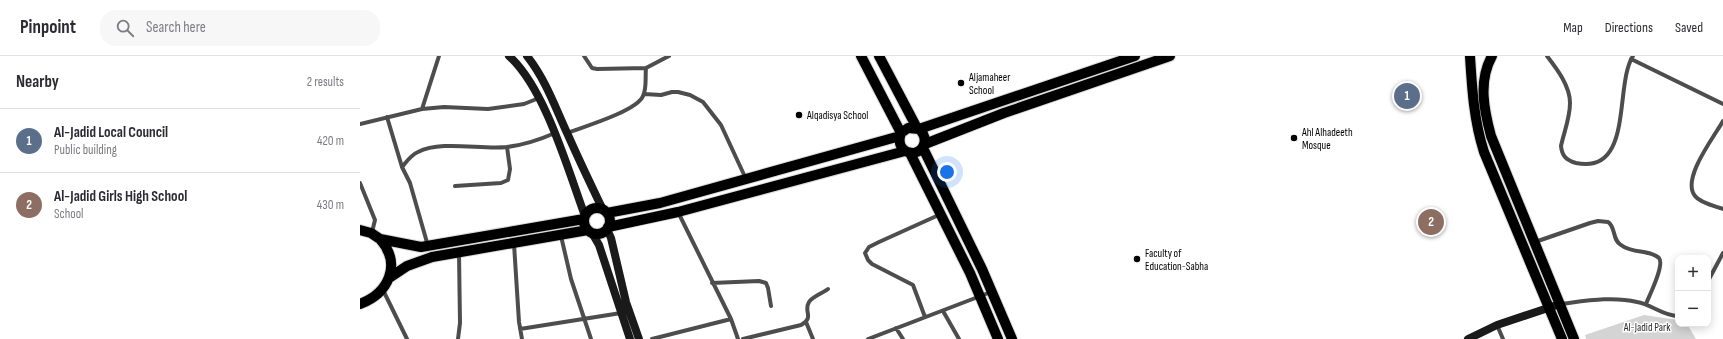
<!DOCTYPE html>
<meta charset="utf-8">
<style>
:root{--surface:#fff;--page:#f7f7f7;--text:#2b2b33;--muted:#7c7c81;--line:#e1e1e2;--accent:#000}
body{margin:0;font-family:"Sofia Sans Condensed",sans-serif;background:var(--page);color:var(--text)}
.controls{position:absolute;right:12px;bottom:12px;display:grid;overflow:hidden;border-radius:8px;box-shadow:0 2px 10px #0003}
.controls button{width:36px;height:36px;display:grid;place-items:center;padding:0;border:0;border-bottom:1px solid var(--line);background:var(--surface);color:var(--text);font:20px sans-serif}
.you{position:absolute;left:587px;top:116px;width:14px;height:14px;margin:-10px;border:3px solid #fff;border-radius:50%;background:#1a73e8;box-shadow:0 0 0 6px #1a73e833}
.badge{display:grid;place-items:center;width:26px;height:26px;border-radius:50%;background:var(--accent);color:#fff;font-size:13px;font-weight:700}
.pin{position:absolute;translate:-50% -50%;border:2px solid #fff;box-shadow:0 1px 4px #0006}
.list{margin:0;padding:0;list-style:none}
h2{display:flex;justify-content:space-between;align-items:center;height:52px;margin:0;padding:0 16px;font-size:17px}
h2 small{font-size:13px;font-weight:400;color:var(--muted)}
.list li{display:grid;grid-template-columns:26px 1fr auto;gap:12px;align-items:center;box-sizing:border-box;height:64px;padding:0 16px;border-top:1px solid var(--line)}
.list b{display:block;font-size:15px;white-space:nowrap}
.list p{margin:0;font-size:13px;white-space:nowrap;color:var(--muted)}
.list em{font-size:13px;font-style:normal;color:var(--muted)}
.icon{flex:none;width:22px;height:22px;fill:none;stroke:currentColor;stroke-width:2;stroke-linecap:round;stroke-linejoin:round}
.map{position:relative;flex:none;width:1363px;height:283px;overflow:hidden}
header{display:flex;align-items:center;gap:24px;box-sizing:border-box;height:56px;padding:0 20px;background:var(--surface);border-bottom:1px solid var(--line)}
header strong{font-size:19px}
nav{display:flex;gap:22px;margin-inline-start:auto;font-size:14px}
.search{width:280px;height:36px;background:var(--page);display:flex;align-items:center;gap:10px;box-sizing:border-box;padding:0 14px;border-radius:16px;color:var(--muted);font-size:15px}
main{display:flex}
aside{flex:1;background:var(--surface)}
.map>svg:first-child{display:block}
</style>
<header>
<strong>Pinpoint</strong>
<div class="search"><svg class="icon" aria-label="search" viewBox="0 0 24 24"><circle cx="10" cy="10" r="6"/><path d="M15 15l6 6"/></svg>Search here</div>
<nav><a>Map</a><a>Directions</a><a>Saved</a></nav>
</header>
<main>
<aside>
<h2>Nearby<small>2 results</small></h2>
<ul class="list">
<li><span class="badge" style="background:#5c6f8a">1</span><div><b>Al-Jadid Local Council</b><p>Public building</p></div><em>420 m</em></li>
<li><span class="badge" style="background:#8d6e63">2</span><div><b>Al-Jadid Girls High School</b><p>School</p></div><em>430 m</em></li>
</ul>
</aside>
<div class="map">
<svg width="1363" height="283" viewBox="0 0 1363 283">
<rect width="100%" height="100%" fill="#fff"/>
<path fill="#d4d4d4" d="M 1284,259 L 1318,264 L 1318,268 L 1327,268 L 1336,283 L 1226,283 L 1225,279 Z"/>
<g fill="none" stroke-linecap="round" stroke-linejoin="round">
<defs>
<path id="primary" d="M 501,0 L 541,77 C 537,88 542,97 554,97 C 566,94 568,81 559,73 L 548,72 L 541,77
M 519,0 L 557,72
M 1110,0 C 1112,33 1114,65 1124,96 L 1202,283
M 1132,0 C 1118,25 1124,54 1131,80 L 1214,283
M 559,73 L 775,0
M 565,88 L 644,57 L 810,0
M 563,92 L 622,213 L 652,283
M 550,97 L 610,217 L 638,283
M224 165a13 13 0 1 1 26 0a13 13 0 1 1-26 0Z
M 247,157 L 300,147 L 540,80
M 248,171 L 318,156 L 545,95
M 0,174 L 11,177 L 20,183 L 61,191 L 224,163
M 29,222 L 47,210 L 72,201 L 228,174
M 0,248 C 29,237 42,208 20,183"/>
</defs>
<use href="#primary" stroke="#dbdbdb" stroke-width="12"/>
<path stroke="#4d4d4d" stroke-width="4" d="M 1187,0 C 1197,13 1210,30 1210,47 C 1210,62 1204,76 1201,90 C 1202,100 1206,104 1216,107 C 1274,119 1254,29 1273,0
M 1271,3 L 1363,48
M 286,12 L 309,0
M 284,38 L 301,39 L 312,36 L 318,36 L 330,39 L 343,46 L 361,69 L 386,123
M 62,53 L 79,0
M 27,61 L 42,111
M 1363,65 C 1354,81 1321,123 1335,140 C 1340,147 1355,150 1363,153
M 0,68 L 62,53 L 84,51 L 128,53 L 164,48 L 179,42
M 207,77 C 223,71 277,55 283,40 C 287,32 285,21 286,12 L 237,13 L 232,12 L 224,0
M 0,127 L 15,164 L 12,176
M 95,130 L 141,127 L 148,124 L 150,113 L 147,91
M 318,156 L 371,263 L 378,283
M 201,180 L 211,223 L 231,283
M 1175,186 L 1230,167 L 1238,165 L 1248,166 C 1256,171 1252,184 1261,189 C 1267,194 1277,195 1284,196 C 1289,197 1295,198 1299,202 C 1305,209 1289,240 1286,248
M 154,188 L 159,266 L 162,283
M 68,190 L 50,127 L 42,111 C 47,105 51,99 58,96 C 81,84 122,94 147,91 C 164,89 179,84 195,77
M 1348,225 L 1363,197
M 352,227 L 399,225 L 406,227 L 408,232 L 411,250
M 23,234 L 47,283
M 1200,248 C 1225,245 1252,240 1277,246 C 1291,248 1303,260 1318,260
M 583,255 L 599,283
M 565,261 L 553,229 L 512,208 L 508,204 L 505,197 L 509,191 L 519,186 L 581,158
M 446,266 L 453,283
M 1137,269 L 1143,283
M 536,272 L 543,283
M 160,273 L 261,257
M 98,283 L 100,267 L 99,198
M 292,283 L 371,263
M 383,283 L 441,269 C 455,261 443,256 449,246 C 452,241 463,237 468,233
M 508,283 L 631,236"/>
<path stroke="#1a1a1a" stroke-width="8" d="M 149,0 C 185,32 208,114 225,160
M 167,0 C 186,24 195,51 208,79 C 219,104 231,129 243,154
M 247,173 L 251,182 L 266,246 L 279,283
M 232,177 L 239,189 L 270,283
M 1108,283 L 1137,269 L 1200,248"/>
<use href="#primary" stroke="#000" stroke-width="10"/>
</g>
<g fill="#000" stroke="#fff" stroke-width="1.5">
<circle cx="601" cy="27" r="4"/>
<circle cx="439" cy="59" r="4"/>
<circle cx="934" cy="82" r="4"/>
<circle cx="777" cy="203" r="4"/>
</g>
<g text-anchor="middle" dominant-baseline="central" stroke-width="3" stroke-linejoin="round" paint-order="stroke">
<g font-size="11" fill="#000" stroke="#fff" text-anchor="start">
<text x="609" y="21">Aljamaheer<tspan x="609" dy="13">School</tspan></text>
<text x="447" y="59">Alqadisya School</text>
<text x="942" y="76">Ahl Alhadeeth<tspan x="942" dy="13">Mosque</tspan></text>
<text x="785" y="197">Faculty of<tspan x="785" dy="13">Education-Sabha</tspan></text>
</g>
<g font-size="11" fill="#2b2b2b" stroke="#fff">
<text x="1287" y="271">Al-Jadid Park</text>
</g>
</g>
</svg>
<div class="controls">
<button>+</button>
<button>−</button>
</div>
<div class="you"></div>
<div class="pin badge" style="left:1047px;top:40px;background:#5c6f8a">1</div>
<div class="pin badge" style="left:1071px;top:166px;background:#8d6e63">2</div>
</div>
</main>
